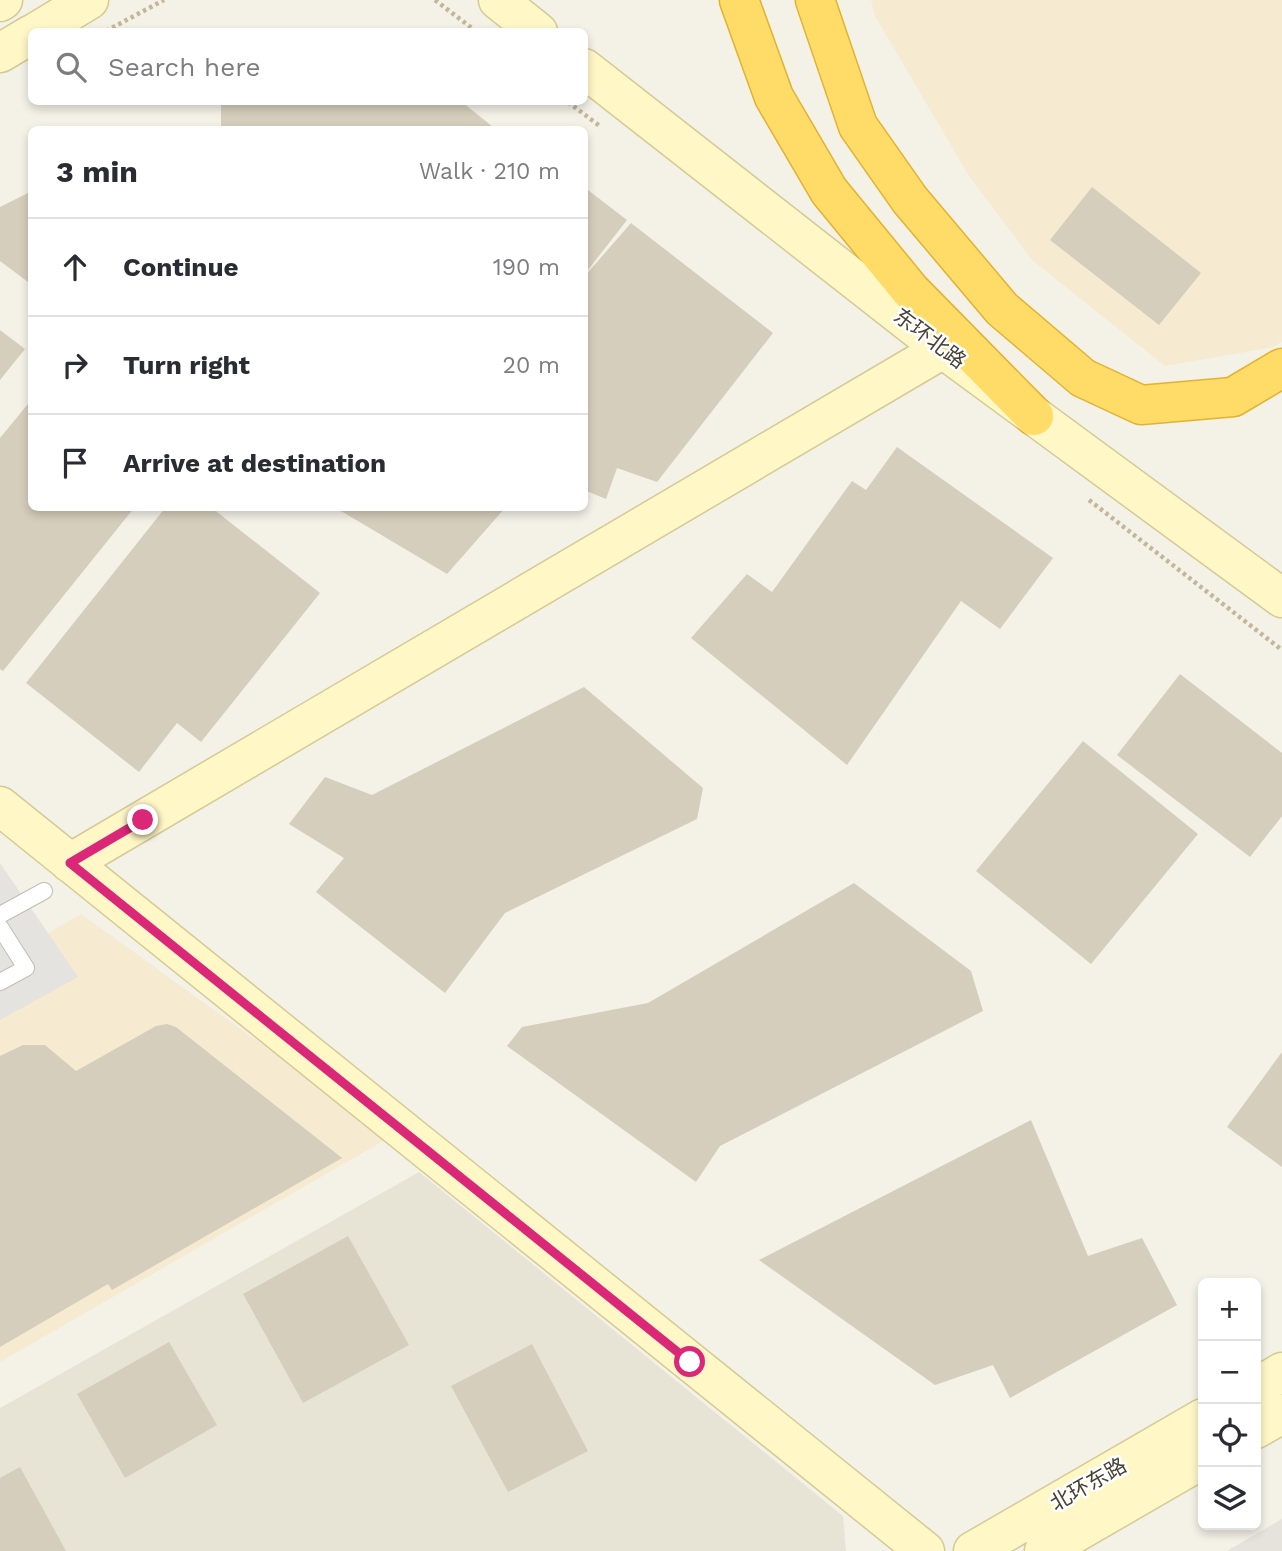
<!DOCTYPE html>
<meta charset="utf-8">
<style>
:root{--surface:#fff;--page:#f2f2f3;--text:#2b2b33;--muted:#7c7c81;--line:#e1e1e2}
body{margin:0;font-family:"Work Sans","Noto Sans SC",sans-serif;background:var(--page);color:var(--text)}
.controls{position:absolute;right:21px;bottom:21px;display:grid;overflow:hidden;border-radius:10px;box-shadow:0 4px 10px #0003}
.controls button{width:63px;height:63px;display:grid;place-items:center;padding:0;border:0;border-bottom:2px solid var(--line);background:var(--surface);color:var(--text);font:35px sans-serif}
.stop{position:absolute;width:21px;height:21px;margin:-16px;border:5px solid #db2777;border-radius:50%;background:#fff}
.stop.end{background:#db2777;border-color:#fff;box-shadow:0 2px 7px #0008}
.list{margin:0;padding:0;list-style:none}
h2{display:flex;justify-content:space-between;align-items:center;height:91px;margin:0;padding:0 28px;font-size:30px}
h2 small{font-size:23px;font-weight:400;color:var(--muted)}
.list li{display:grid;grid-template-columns:46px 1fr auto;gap:21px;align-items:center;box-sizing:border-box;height:98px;padding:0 28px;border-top:2px solid var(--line)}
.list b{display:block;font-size:26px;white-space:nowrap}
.list em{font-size:23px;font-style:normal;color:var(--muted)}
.icon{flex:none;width:38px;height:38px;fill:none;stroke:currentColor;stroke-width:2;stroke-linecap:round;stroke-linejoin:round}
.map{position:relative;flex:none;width:1282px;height:1551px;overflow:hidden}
.search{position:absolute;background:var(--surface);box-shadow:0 4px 10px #0003;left:28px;top:28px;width:560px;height:77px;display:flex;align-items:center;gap:18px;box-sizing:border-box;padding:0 24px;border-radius:10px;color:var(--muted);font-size:26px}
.panel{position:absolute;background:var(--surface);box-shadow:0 4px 10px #0003;left:28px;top:126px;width:560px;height:385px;border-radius:10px}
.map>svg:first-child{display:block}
</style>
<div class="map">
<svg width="1282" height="1551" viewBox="0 0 1282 1551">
<rect width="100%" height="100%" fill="#f4f1e7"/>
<path fill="#e8e4d5" d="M 419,1172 L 843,1516 L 846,1551 L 0,1551 L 0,1408 Z"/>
<path fill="#f6ead1" d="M 871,0 L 1282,0 L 1282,341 L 1274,347 L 1165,366 L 1032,260 L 969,176 L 875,16 Z
M 81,914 L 390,1137 L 0,1362 L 0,961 Z"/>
<path fill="#e6e2dc" d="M 1282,1519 L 1282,1551 L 1227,1551 Z"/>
<path fill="#e5e3df" d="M 0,863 L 78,977 L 0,1020 Z"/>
<path fill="#d6cebc" d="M 221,102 L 462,102 L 493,127 L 221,130 Z
M 584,187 L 627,220 L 584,275 Z
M 1092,187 L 1201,273 L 1159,325 L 1050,240 Z
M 32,191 L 32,285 L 0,261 L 0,207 Z
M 631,223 L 773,333 L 657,482 L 617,468 L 606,499 L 584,490 L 584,277 Z
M 0,330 L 25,349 L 0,380 Z
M 32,399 L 32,508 L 134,508 L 3,671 L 0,669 L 0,438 Z
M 897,447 L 1053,558 L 1000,629 L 961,601 L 847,765 L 691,638 L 747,574 L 772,592 L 852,481 L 866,490 Z
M 165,508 L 212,508 L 320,593 L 201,742 L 177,723 L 139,772 L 26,683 Z
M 336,508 L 505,508 L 447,574 Z
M 1180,674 L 1282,753 L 1282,816 L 1250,857 L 1117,755 Z
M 584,687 L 703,788 L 697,819 L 505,913 L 445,993 L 316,892 L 344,858 L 289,824 L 325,777 L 372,795 Z
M 1083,741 L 1198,834 L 1091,964 L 976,871 Z
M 854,883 L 971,971 L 983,1011 L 720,1146 L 696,1182 L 507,1046 L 522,1027 L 648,1003 Z
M 167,1024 L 176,1027 L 342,1158 L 112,1290 L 108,1284 L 0,1347 L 0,1056 L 23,1045 L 45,1045 L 76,1071 L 156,1026 Z
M 1282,1052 L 1282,1167 L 1227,1127 Z
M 1031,1120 L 1088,1256 L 1142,1238 L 1177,1305 L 1010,1398 L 993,1365 L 935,1385 L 759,1260 Z
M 348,1236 L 409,1345 L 303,1403 L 243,1294 Z
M 169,1342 L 217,1425 L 125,1478 L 77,1394 Z
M 532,1344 L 588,1451 L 508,1492 L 451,1386 Z
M 20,1467 L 66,1551 L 0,1551 L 0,1478 Z"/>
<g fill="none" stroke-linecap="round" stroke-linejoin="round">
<defs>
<path id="lane" d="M 0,915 L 44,891
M 0,927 L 26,968 L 0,982"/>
<path id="secondary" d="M 498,0 L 538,32
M 0,2 L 3,0
M 36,32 L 89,0
M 0,53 L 32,34
M 584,68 L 943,349 L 1282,598
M 0,806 L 925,1551
M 70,863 L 943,349
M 1256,1388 L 1282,1372
M 1256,1429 L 1282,1414
M 973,1551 L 1203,1418
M 1044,1551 L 1203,1459"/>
<path id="highway" d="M 739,0 L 774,97 L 829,191 L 911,291 L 1034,416
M 815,0 L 858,126 L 910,200 L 1002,309 L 1083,378 L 1141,405 L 1233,397 L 1282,368"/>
</defs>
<use href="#lane" stroke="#c2bdac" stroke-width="18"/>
<use href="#secondary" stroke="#d5ca96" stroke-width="41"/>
<use href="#highway" stroke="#e1b233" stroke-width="41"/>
<path stroke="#c2b79a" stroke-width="4.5" stroke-dasharray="3.5 3.5" stroke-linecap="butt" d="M 435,0 L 477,32
M 106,31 L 164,0
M 568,102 L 601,127
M 1089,500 L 1282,650"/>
<use href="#lane" stroke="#fff" stroke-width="16"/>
<use href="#secondary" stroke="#fff7c6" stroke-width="38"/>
<use href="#highway" stroke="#ffdb67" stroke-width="38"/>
</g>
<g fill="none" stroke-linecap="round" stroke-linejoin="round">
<path stroke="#db2777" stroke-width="9" d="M 143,820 L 70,863 L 690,1362"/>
</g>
<g text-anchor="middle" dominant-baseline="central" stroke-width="5" stroke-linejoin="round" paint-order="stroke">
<g font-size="21" fill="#474236" stroke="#fff">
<text transform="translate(930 338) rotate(37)">东环北路</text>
<text transform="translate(1088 1484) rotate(-30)">北环东路</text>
</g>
</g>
</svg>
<div class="controls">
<button>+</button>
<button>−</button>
<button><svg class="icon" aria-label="locate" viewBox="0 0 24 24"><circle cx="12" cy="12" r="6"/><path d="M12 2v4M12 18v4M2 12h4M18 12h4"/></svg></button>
<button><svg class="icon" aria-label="layers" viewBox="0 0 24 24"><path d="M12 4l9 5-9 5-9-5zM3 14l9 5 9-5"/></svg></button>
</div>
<div class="stop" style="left:690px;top:1362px"></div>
<div class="stop end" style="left:143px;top:820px"></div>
<div class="search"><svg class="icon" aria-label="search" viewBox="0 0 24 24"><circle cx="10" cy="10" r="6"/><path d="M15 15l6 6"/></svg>Search here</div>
<section class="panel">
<h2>3 min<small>Walk · 210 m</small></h2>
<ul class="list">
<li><svg class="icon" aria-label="ahead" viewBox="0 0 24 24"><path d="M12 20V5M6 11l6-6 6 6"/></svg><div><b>Continue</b></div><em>190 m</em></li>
<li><svg class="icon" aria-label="right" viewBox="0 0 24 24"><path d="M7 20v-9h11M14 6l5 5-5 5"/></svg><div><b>Turn right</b></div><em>20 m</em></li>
<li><svg class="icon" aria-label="arrive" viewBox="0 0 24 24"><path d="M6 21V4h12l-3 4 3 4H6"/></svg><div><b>Arrive at destination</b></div></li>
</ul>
</section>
</div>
